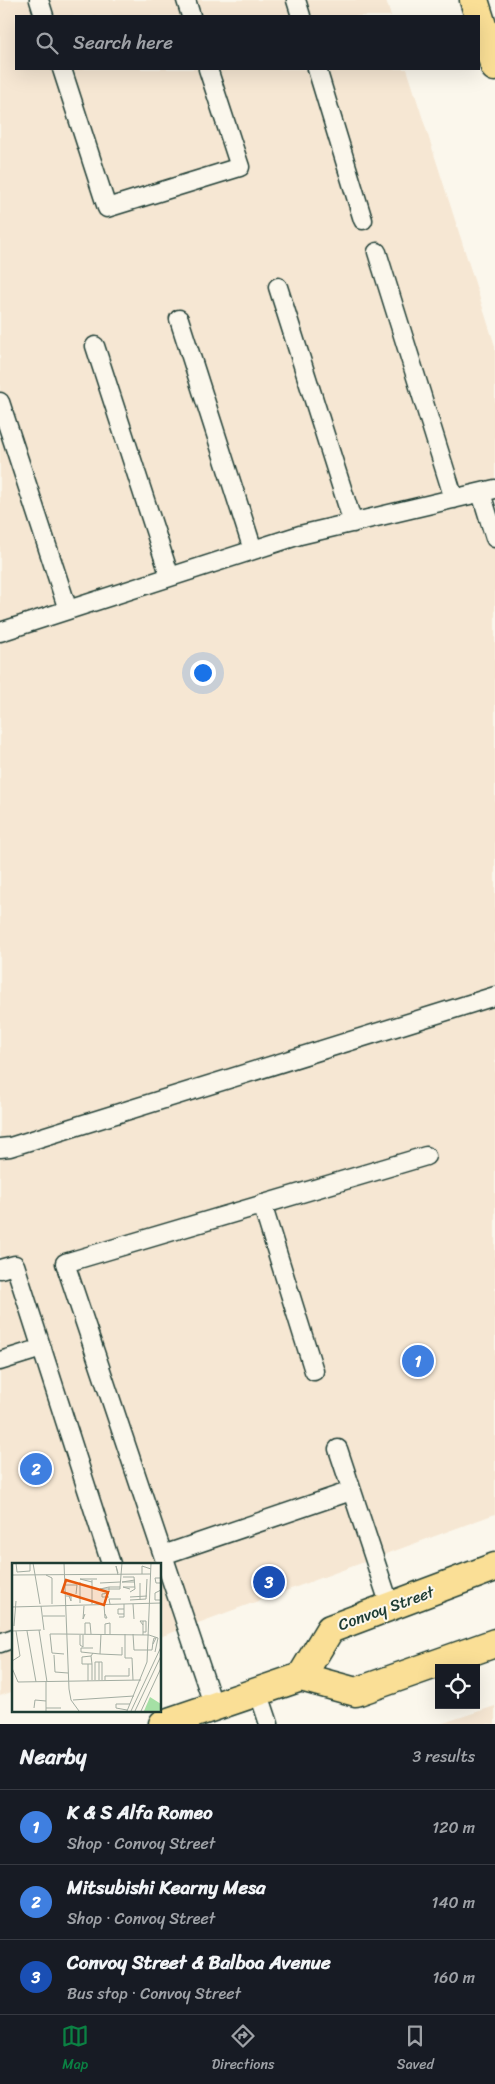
<!DOCTYPE html>
<meta charset="utf-8">
<style>
:root{--surface:#171b24;--page:#20242c;--text:#f1f3f6;--muted:#9ea1a6;--line:#363941;--accent:#0b8043}
body{margin:0;font-family:Sriracha,sans-serif;background:var(--page);color:var(--text)}
.controls{position:absolute;right:15px;bottom:15px;display:grid;overflow:hidden;border-radius:0px;box-shadow:0 5px 20px #0002}
.controls button{width:45px;height:45px;display:grid;place-items:center;padding:0;border:0;border-bottom:1px solid var(--line);background:var(--surface);color:var(--text);font:25px sans-serif}
.you{position:absolute;left:202px;top:672px;width:18px;height:18px;margin:-12px;border:4px solid #fff;border-radius:50%;background:#1a73e8;box-shadow:0 0 0 8px #1a73e833}
.badge{display:grid;place-items:center;width:32px;height:32px;border-radius:50%;background:var(--accent);color:#fff;font-size:16px;font-weight:700}
.pin{position:absolute;translate:-50% -50%;border:2px solid #fff;box-shadow:0 1px 5px #0006}
.list{margin:0;padding:0;list-style:none}
h2{display:flex;justify-content:space-between;align-items:center;height:65px;margin:0;padding:0 20px;font-size:21px}
h2 small{font-size:16px;font-weight:400;color:var(--muted)}
.list li{display:grid;grid-template-columns:32px 1fr auto;gap:15px;align-items:center;box-sizing:border-box;height:75px;padding:0 20px;border-top:1px solid var(--line)}
.list b{display:block;font-size:19px;white-space:nowrap}
.list p{margin:0;font-size:16px;white-space:nowrap;color:var(--muted)}
.list em{font-size:16px;font-style:normal;color:var(--muted)}
.icon{flex:none;width:28px;height:28px;fill:none;stroke:currentColor;stroke-width:2;stroke-linecap:round;stroke-linejoin:round}
.map{position:relative;flex:none;width:495px;height:1724px;overflow:hidden}
.search{position:absolute;background:var(--surface);box-shadow:0 5px 20px #0002;left:15px;right:15px;top:15px;height:55px;display:flex;align-items:center;gap:12px;box-sizing:border-box;padding:0 18px;border-radius:0px;color:var(--muted);font-size:19px}
.sheet{height:290px;background:var(--surface)}
nav{display:flex;justify-content:space-around;align-items:center;box-sizing:border-box;height:70px;border-top:1px solid var(--line);background:var(--surface);font-size:14px;color:var(--muted)}
nav a{display:grid;justify-items:center;gap:2px}
nav .on{color:var(--accent)}
.map>svg:first-child{display:block}
</style>
<div class="map">
<svg width="495" height="1724" viewBox="0 0 495 1724">
<rect width="100%" height="100%" fill="#fbf7ec"/>
<filter id="ink" filterUnits="userSpaceOnUse"><feTurbulence type="fractalNoise" baseFrequency=".02" numOctaves="2"/><feDisplacementMap in="SourceGraphic" scale="10" xChannelSelector="R" yChannelSelector="G"/><feConvolveMatrix kernelMatrix="1 2 1 2 8 2 1 2 1" color-interpolation-filters="sRGB"/></filter>
<g filter="url(#ink)">
<path fill="#f6e7d3" d="M 0,0 L 386,0 L 391,16 L 16,16 L 16,69 L 407,69 L 495,346 L 495,1514 L 160,1637 L 160,1564 L 14,1564 L 14,1691 L 0,1696 Z
M 495,1706 L 495,1724 L 440,1724 Z"/>
<g fill="none" stroke-linecap="round" stroke-linejoin="round">
<defs>
<path id="lane" d="M 39,0 L 44,16
M 186,0 L 191,16
M 296,0 L 301,16
M 62,69 L 107,208 L 240,167 L 208,69
M 317,69 L 363,220
M 377,252 L 454,499
M 278,287 L 353,523
M 179,319 L 253,550
M 95,346 L 170,577
M 0,402 L 68,610
M 481,493 L 495,538
M 0,632 L 300,535 L 495,489
M 0,1148 L 10,1147 L 495,996
M 262,1204 L 314,1371
M 0,1269 L 15,1265 L 111,1564
M 0,1361 L 42,1348
M 338,1449 L 390,1606
M 163,1555 L 351,1491
M 0,1643 L 14,1638
M 258,1691 L 269,1724
M 214,1707 L 65,1263 L 426,1156"/>
<path id="primary" d="M 474,0 L 495,67
M 301,1677 L 330,1629 L 495,1567
M 163,1724 L 301,1677 L 356,1692 L 495,1643"/>
</defs>
<use href="#lane" stroke="#1f3d34" stroke-width="21"/>
<use href="#primary" stroke="#1f3d34" stroke-width="31"/>
<use href="#lane" stroke="#fbf7ec" stroke-width="18"/>
<use href="#primary" stroke="#fadf96" stroke-width="28"/>
</g>
</g>
<g text-anchor="middle" dominant-baseline="central" stroke-width="4" stroke-linejoin="round" paint-order="stroke">
<g font-size="16" fill="#1f3d34" stroke="#fbf7ec">
<text transform="translate(386 1608) rotate(-20)">Convoy Street</text>
</g>
</g>
<g transform="translate(12 1563)">
<rect width="149" height="149" fill="#fbf7ec"/>
<path d="M 138,134 L 149,141 L 149,148 L 132,148 Z" fill="#a5e0a5"/>
<path fill="none" stroke="#a3ada2" stroke-width="1" d="M 4,0 L 5,9 L 18,8 L 18,0M 21,0 L 28,41M 52,0 L 57,126 L 59,137 L 67,148M 106,10 L 104,3 L 106,12M 130,11 L 130,3 L 139,6M 0,12 L 139,11M 34,12 L 40,15 L 40,41M 111,14 L 122,14 L 123,26 L 118,29M 149,15 L 143,15 L 144,20 L 149,20M 123,17 L 110,19 L 123,19M 80,19 L 68,16 L 85,16M 88,20 L 108,19M 53,22 L 65,22 L 64,31M 97,24 L 88,26 L 108,26 L 108,24M 118,26 L 111,24 L 123,24M 149,27 L 143,30 L 143,37 L 149,37M 97,29 L 97,24 L 108,24 L 110,0M 97,30 L 90,31 L 90,34 L 97,34M 54,33 L 59,33 L 59,38 L 57,33M 118,34 L 135,33M 118,37 L 134,36 L 135,16M 128,37 L 128,20M 68,40 L 68,19M 80,41 L 80,17M 98,41 L 97,36 L 109,36M 121,41 L 122,56M 92,42 L 93,55 L 95,55 L 93,51M 29,43 L 32,67M 72,43 L 71,56 L 73,51M 0,44 L 149,40M 112,46 L 106,46 L 106,51 L 112,51M 31,53 L 53,53M 107,54 L 112,54 L 112,41M 131,58 L 134,58 L 134,69 L 131,69M 131,62 L 128,58 L 131,58 L 131,72M 2,63 L 4,38M 27,67 L 35,119M 0,68 L 29,67M 15,68 L 24,119M 48,71 L 137,72M 48,71 L 38,71 L 40,90 L 52,91M 73,71 L 73,60 L 78,60 L 79,71M 93,71 L 93,61 L 98,60 L 98,71M 113,71 L 113,95 L 120,95 L 121,117M 121,71 L 122,87 L 140,87 L 141,79 L 142,75 L 144,75 L 141,81M 68,72 L 68,82 L 71,84 L 71,72M 137,72 L 146,75 L 143,89M 81,85 L 69,85 L 69,89 L 88,91 L 89,71M 88,91 L 110,92 L 110,84M 42,92 L 43,109 L 56,110M 79,93 L 80,101 L 70,101 L 70,94 L 79,93 L 81,90M 0,98 L 8,93 L 4,68M 87,99 L 87,117M 76,101 L 76,118M 80,101 L 80,117M 0,105 L 6,119 L 129,117M 83,117 L 83,99 L 90,99 L 90,117M 93,117 L 93,113 L 117,113 L 117,105M 34,119 L 34,148M 61,137 L 122,133M 22,145 L 23,137 L 34,138M 34,145 L 49,145M 115,147 L 104,145 L 104,141 L 118,141M 115,148 L 135,99 L 139,0M 119,148 L 149,84M 123,148 L 149,93M 129,148 L 149,105"/>
<path fill="#e8590c" fill-opacity="0.15" stroke="#e8590c" stroke-width="2.5" d="M 54,17 L 96,29 L 92,42 L 50,29 Z"/>
<rect width="149" height="149" fill="none" stroke="#1f3d34" stroke-width="2.5"/>
</g>
</svg>
<div class="controls">
<button><svg class="icon" aria-label="locate" viewBox="0 0 24 24"><circle cx="12" cy="12" r="6"/><path d="M12 2v4M12 18v4M2 12h4M18 12h4"/></svg></button>
</div>
<div class="you"></div>
<div class="pin badge" style="left:418px;top:1361px;background:#3f7fe0">1</div>
<div class="pin badge" style="left:36px;top:1469px;background:#3f7fe0">2</div>
<div class="pin badge" style="left:269px;top:1582px;background:#1a4fb4">3</div>
<div class="search"><svg class="icon" aria-label="search" viewBox="0 0 24 24"><circle cx="10" cy="10" r="6"/><path d="M15 15l6 6"/></svg>Search here</div>
</div>
<section class="sheet">
<h2>Nearby<small>3 results</small></h2>
<ul class="list">
<li><span class="badge" style="background:#3f7fe0">1</span><div><b>K &amp; S Alfa Romeo</b><p>Shop · Convoy Street</p></div><em>120 m</em></li>
<li><span class="badge" style="background:#3f7fe0">2</span><div><b>Mitsubishi Kearny Mesa</b><p>Shop · Convoy Street</p></div><em>140 m</em></li>
<li><span class="badge" style="background:#1a4fb4">3</span><div><b>Convoy Street &amp; Balboa Avenue</b><p>Bus stop · Convoy Street</p></div><em>160 m</em></li>
</ul>
</section>
<nav>
<a class="on"><svg class="icon" aria-label="map" viewBox="0 0 24 24"><path d="M3 6l6-2 6 2 6-2v14l-6 2-6-2-6 2zM9 4v14M15 6v14"/></svg>Map</a>
<a><svg class="icon" aria-label="directions" viewBox="0 0 24 24"><path d="M12 3l9 9-9 9-9-9zM9 14v-3h6M13 9l2 2-2 2"/></svg>Directions</a>
<a><svg class="icon" aria-label="saved" viewBox="0 0 24 24"><path d="M7 4h10v16l-5-4-5 4z"/></svg>Saved</a>
</nav>
